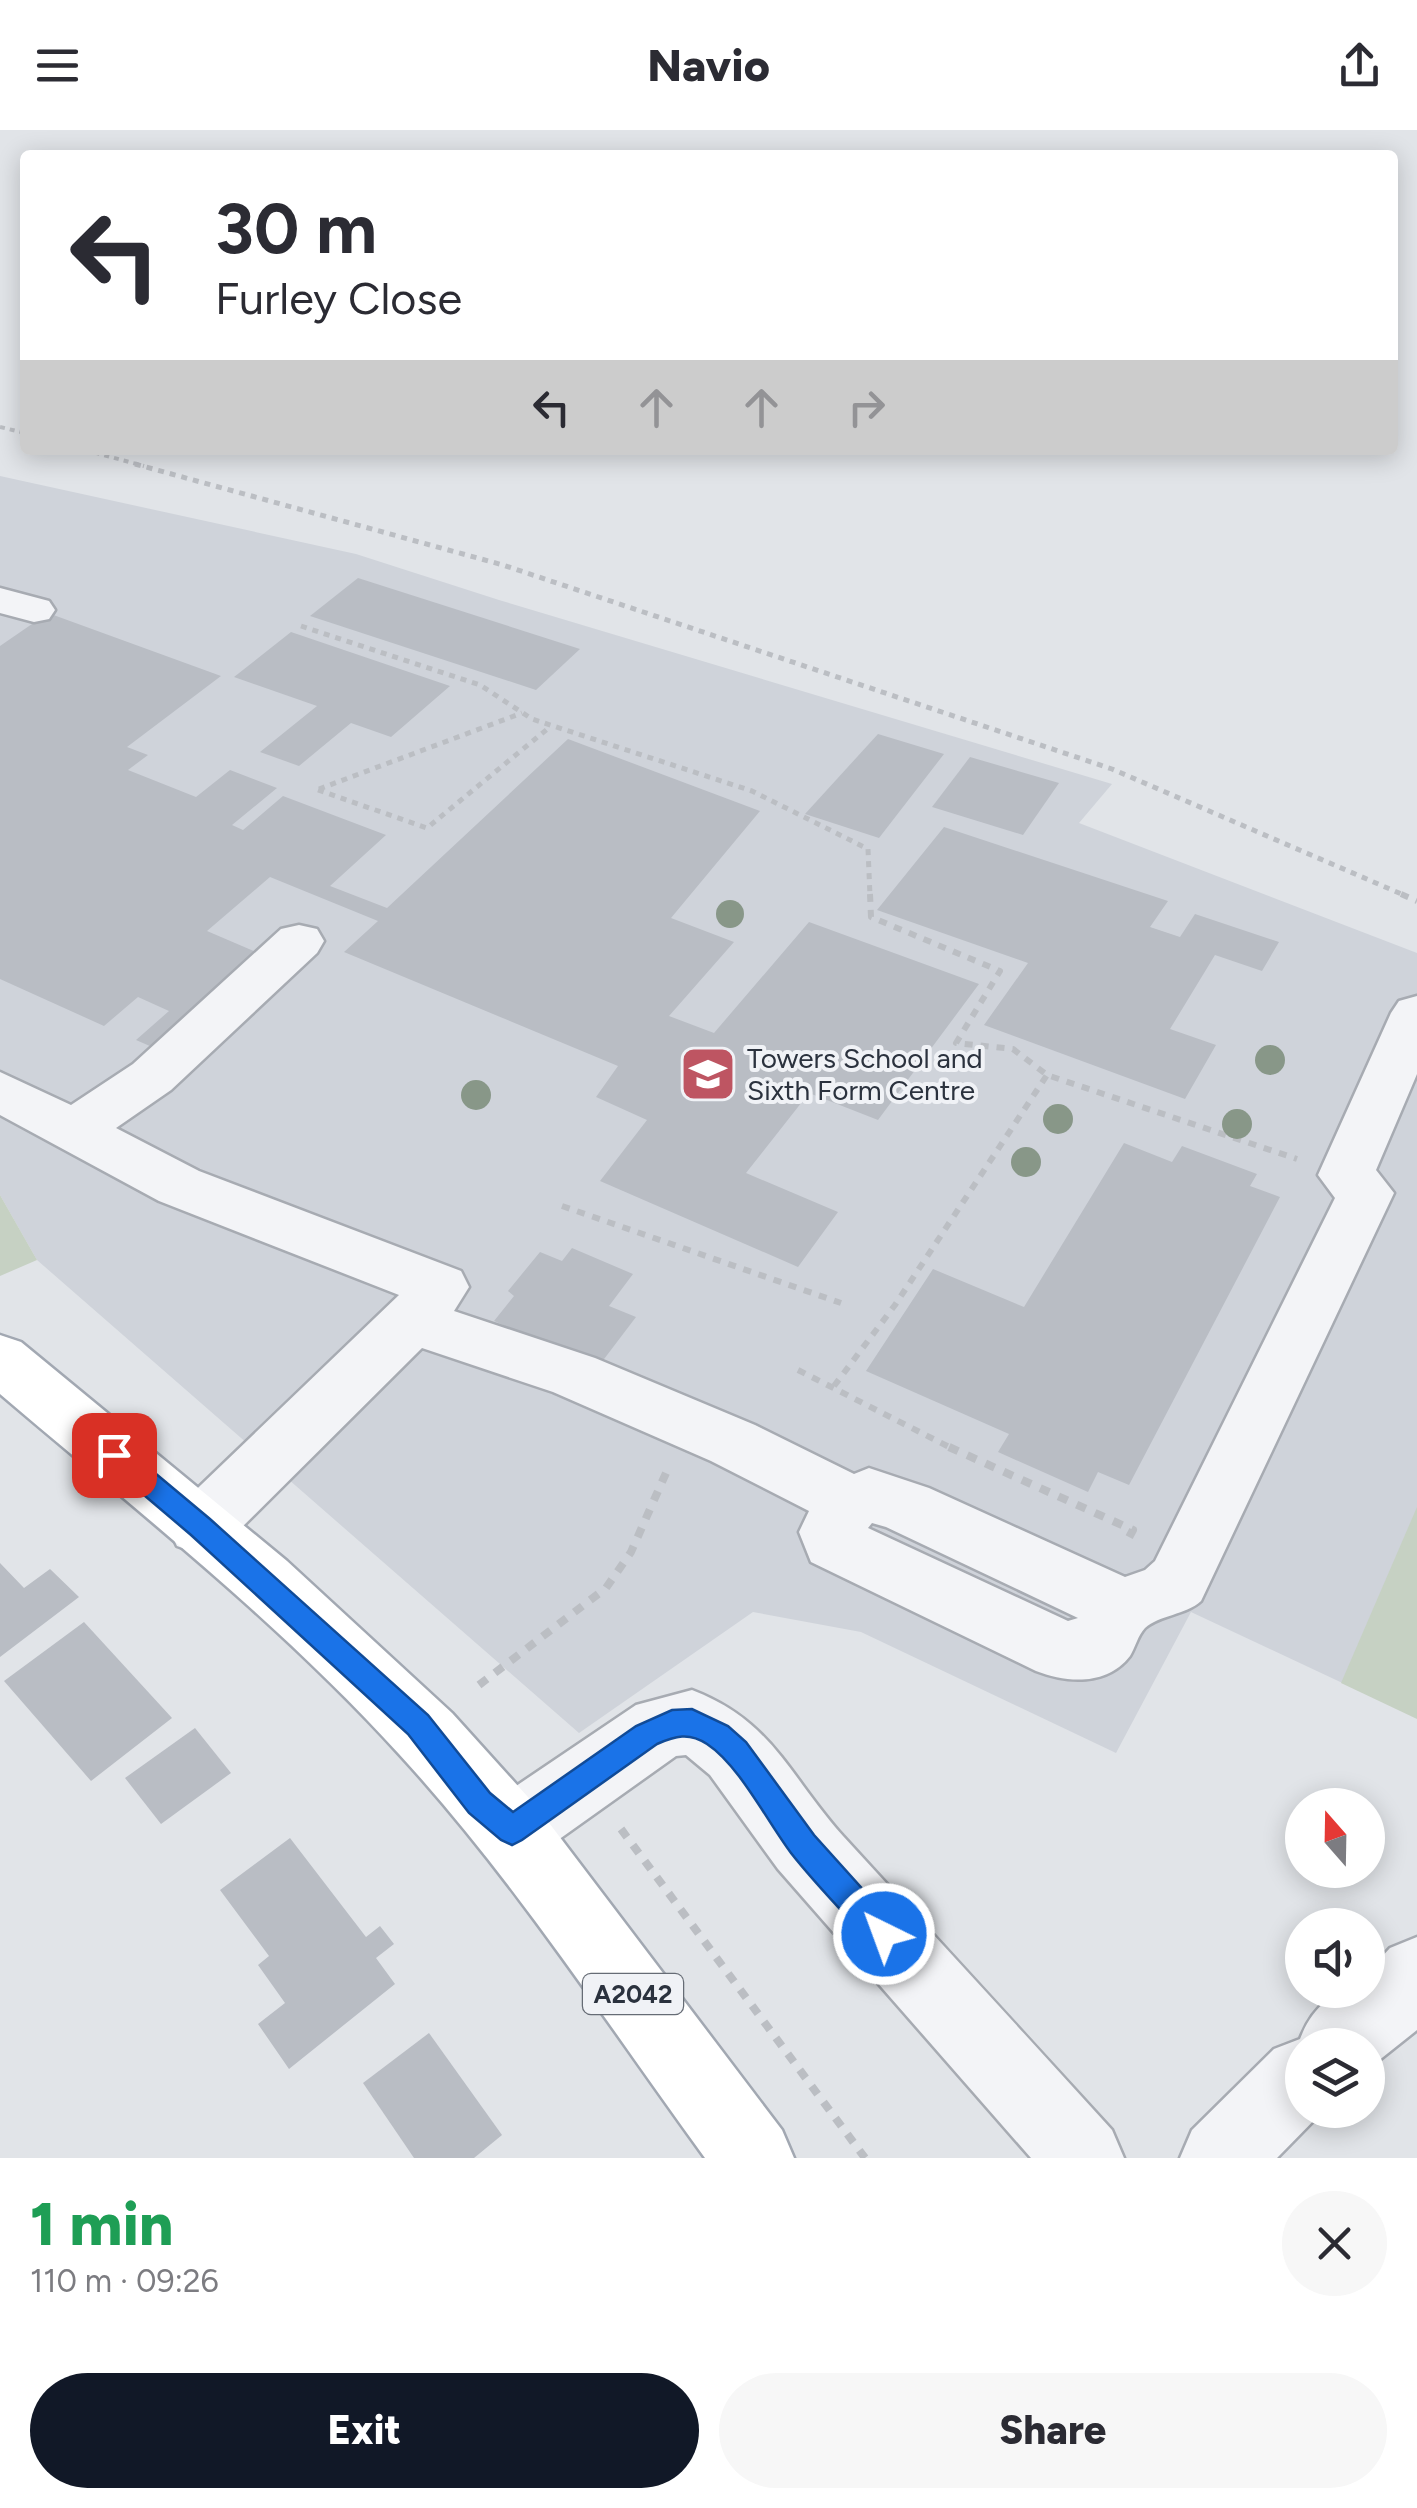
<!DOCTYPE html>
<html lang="en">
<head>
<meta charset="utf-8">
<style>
  body { margin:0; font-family:Figtree,sans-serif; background:#f7f7f7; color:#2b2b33; height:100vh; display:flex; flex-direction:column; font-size:38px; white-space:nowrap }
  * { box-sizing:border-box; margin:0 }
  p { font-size:32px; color:#7c7c81 }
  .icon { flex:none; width:55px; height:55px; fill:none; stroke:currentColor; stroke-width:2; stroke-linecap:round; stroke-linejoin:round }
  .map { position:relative; height:2028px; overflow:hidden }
  .sheet { display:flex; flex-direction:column; background:#fff; flex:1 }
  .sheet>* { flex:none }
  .guide { position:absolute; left:20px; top:20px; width:1378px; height:305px; border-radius:10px; box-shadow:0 5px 25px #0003; background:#fff; color:#2b2b33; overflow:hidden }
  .needle { width:65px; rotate:340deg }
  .tools { position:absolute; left:1285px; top:1658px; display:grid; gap:20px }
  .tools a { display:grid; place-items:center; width:100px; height:100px; border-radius:50%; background:#fff; box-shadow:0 5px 25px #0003; font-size:50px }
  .pin { position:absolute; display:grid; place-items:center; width:85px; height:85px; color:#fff; margin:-42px; border-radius:20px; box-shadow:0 5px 15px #0006 }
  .me { position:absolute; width:110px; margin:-55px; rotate:318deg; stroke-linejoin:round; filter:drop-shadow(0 0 8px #0008) }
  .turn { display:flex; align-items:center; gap:35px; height:210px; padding:0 30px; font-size:45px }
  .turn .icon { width:130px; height:130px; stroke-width:2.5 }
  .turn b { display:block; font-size:70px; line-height:85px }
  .lanes { display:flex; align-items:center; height:95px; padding:0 30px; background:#0003; justify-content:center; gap:50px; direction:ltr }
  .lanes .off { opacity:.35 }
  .round { display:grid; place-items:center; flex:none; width:105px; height:105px; border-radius:52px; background:#f7f7f7 }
  .head { display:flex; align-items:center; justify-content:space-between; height:170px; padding:0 30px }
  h1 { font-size:60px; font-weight:800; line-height:75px; color:#1e9e55 }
  .action { display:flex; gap:20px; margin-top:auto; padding:20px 30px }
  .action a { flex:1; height:115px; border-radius:60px; background:#111827; color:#fff; font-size:40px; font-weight:800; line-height:115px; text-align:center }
  .action a+a { background:#f7f7f7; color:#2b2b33 }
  header { display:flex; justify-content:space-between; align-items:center; height:130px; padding:0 30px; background:#fff; font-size:45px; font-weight:800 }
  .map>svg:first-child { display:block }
  .built { fill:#cfd3da }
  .green { fill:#c6d1c3 }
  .building { fill:#b9bdc4 }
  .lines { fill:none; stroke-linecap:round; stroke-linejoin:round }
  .minor-casing { stroke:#a7abb2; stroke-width:5 }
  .major-casing { stroke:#a2a8b2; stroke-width:5 }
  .path-far3 { stroke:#bbbec3; stroke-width:4; stroke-dasharray:5 5; stroke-linecap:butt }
  .path-far2 { stroke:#bbbec3; stroke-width:5; stroke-dasharray:6 6; stroke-linecap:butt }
  .path-far1 { stroke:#bbbec3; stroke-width:6; stroke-dasharray:8 8; stroke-linecap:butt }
  .path { stroke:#bbbec3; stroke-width:8; stroke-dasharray:10 10; stroke-linecap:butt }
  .minor { fill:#f3f4f7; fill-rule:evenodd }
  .major { fill:#fff; fill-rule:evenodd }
  .tree { fill:#889788 }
  .route { fill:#1a73e8; stroke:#114b97; stroke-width:2.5 }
  .labels { text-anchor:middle; stroke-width:8; stroke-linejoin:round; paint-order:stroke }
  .shield { fill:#f0f2f6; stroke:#666c75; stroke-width:2.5 }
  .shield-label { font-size:25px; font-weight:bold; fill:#2b323e }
  .poi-label { font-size:28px; fill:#2b323e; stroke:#f0f2f6; text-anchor:start }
</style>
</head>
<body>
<header><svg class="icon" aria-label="menu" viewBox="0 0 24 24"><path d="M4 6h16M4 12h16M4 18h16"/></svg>Navio<svg class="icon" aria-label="share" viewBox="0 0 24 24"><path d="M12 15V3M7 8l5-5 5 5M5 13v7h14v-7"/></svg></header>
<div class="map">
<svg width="1417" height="2028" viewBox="0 0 1417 2028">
  <rect width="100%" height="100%" fill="#e1e4e8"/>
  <!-- built -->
  <path class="built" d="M0,346L356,424L499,470L1112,654L1079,693L1417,823V1588L1191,1482L1116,1623L861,1502L753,1482L579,1603L37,1130L0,1065Z"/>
  <!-- green -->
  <g class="green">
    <path d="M0,1065L37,1130L0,1146Z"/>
    <path d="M1417,1377V1589L1341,1553Z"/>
  </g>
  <!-- building -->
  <g class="building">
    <path d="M358,448L580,519L536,560L310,486Z"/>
    <path d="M48,483L221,546L127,617L148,625L128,640L196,667L230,640L277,658L232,695L243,700L283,666L386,705L330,756L387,778L568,609L760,681L671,788L734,812L669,886L714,903L809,792L979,854L878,990L809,963L746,1043L838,1082L798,1137L600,1051L647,990L596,967L618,936L344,822L378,791L270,747L207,801L265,826L159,920L136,910L169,881L138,867L104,896L0,849V516Z"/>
    <path d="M291,502L450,556L391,607L351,593L299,636L260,622L317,576L234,547Z"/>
    <path d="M878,604L944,624L879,708L805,684Z"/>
    <path d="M970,627L1059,653L1023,705L932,677Z"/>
    <path d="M944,697L1168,771L1150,797L1180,807L1195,784L1279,812L1262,841L1215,825L1170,899L1216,915L1185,969L984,895L1028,833L877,780Z"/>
    <path d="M1124,1013L1172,1032L1182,1016L1257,1044L1250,1056L1280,1067L1129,1355L1098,1342L1088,1362L998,1322L1009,1304L866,1241L933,1139L1024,1177Z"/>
    <path d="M572,1118L633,1144L609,1176L636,1187L598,1237L494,1191L514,1166L508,1161L540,1122L562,1131Z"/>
    <path d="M0,1433L24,1458L50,1439L79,1467L0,1527Z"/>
    <path d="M84,1492L172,1588L91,1651L4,1551Z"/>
    <path d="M195,1598L231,1643L161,1694L125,1648Z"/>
    <path d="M290,1708L366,1807L380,1796L394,1814L376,1828L395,1854L289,1939L258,1894L285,1873L258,1835L269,1826L220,1760Z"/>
    <path d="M429,1903L502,2005L474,2028H414L363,1953Z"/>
  </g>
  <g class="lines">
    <!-- minor casing -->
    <g class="minor-casing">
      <g id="minor">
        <path d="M0,458L49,471L55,480L49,489L34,492L0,483Z"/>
        <path d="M299,795L317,799L324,811L317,823L171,960L116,998L199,1041L461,1141L469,1157L454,1181L595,1228L755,1295L854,1344L869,1338L929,1358L1125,1447L1145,1440L1155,1431L1335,1068L1318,1045L1391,883L1399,871L1417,866V944L1376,1040L1394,1063L1201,1471C1186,1485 1159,1485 1145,1498C1138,1505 1135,1518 1130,1526C1107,1556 1067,1553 1036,1541L811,1432L799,1402L809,1381L711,1331L553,1262L422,1218L223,1416L200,1424L177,1416L168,1397L177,1378L399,1165L159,1071L0,985V942L71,975L133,934L281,799ZM872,1393L886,1397L1078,1488L1068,1491L868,1398Z"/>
        <path d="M692,1560C773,1591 789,1646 843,1706C933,1804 1023,1902 1112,2000L1124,2028H1031L778,1739L710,1645L686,1625L676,1626L537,1725L511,1735L485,1725L475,1701L485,1677L636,1575Z"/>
        <path d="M1417,1807V1900L1368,1939V1915H1302V1980H1324L1277,2028H1180L1192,2000L1274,1919L1300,1909C1313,1876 1332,1860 1368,1860V1842L1390,1818Z"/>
      </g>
    </g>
    <!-- major casing -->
    <g class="major-casing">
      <path id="major" d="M0,1205L21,1212L287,1431L452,1583L537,1677L782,2000L794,2028H705C606,1892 513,1748 399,1624C279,1492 135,1379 0,1264Z"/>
    </g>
    <!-- path-far3 -->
    <g class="path-far3">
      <path d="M0,297L25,303"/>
      <path d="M85,320L144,336"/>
    </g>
    <!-- path-far2 -->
    <g class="path-far2">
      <path d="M135,334L503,435L1112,639L1406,766"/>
      <path d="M301,496L480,555L532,589L752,661L868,719L870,766"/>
      <path d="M319,659L522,583"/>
      <path d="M318,660L427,698L551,596"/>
    </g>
    <!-- path-far1 -->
    <g class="path-far1">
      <path d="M870,764L871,787L1000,841L956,913L1013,919L1047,945L1297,1029"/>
      <path d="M1401,764L1417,771"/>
      <path d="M562,1076L841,1173"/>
      <path d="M798,1240L953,1319"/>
      <path d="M834,1256L895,1175L1047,945"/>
    </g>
    <!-- path -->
    <g class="path">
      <path d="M949,1317L1133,1400L1125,1415"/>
      <path d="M479,1555L606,1458L631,1422L666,1343"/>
      <path d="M621,1699L865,2028"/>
    </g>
    <!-- minor -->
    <use href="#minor" class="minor"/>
    <!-- major -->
    <use href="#major" class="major"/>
  </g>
  <!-- trees -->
  <g class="tree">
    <circle cx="730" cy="784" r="14"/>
    <circle cx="1270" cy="930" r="15"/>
    <circle cx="476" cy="965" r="15"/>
    <circle cx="1058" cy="989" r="15"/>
    <circle cx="1237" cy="994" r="15"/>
    <circle cx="1026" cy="1032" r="15"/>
  </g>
  <!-- route -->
  <path class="route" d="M114,1314L124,1317L210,1389L428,1585L490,1663L513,1682L636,1596L672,1580L692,1579L728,1596L746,1612L814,1705L894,1794L899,1804L894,1815L884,1820L873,1815C846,1785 816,1755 791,1723C767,1691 739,1635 707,1614C689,1602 675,1606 657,1614L522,1710L512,1715L501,1710L469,1683L408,1604L191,1405L105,1332L102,1325L105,1317Z"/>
  <!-- icons -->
  <defs>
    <g id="school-square" transform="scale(2.875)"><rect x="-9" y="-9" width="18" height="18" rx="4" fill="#be5562" stroke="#f0f2f6"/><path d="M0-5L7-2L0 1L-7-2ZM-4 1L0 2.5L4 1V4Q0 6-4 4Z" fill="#fff"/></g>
  </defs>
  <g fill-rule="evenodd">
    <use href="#school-square" x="708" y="944"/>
  </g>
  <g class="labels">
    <!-- shield labels -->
    <rect class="shield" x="583" y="1844" width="100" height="40" rx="8"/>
    <g class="shield-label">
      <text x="633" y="1873">A2042</text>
    </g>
    <!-- poi labels -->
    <g class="poi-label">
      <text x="747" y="938">Towers School and<tspan x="747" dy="32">Sixth Form Centre</tspan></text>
    </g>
  </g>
</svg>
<div class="tools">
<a><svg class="needle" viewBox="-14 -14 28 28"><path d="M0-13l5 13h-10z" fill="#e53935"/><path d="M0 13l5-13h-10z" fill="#7c7c81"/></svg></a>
<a><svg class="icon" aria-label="sound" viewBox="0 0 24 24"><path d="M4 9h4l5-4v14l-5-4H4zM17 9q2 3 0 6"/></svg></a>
<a><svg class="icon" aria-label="layers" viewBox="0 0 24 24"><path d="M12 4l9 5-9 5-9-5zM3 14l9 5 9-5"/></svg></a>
</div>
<div class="pin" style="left:114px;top:1325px;background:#d93025"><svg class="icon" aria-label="arrive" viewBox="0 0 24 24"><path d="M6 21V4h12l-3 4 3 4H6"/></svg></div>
<svg class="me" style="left:884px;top:1804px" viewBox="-20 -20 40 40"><circle r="17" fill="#1a73e8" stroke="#fff" stroke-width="3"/><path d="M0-11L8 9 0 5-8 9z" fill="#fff"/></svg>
<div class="guide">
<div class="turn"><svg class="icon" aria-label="left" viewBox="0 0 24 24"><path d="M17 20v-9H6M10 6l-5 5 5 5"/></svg><div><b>30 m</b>Furley Close</div></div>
<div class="lanes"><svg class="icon" aria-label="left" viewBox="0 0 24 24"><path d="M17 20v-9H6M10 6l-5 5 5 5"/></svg><svg class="icon off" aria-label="ahead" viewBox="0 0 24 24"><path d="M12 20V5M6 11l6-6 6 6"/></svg><svg class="icon off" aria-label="ahead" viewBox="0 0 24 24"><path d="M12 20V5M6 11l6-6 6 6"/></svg><svg class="icon off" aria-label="right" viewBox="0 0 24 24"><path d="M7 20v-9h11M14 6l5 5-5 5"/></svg></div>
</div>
</div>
<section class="sheet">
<div class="head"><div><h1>1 min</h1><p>110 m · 09:26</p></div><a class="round"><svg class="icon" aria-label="close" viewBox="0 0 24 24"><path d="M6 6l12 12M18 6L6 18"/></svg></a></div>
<div class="action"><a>Exit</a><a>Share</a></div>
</section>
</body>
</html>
